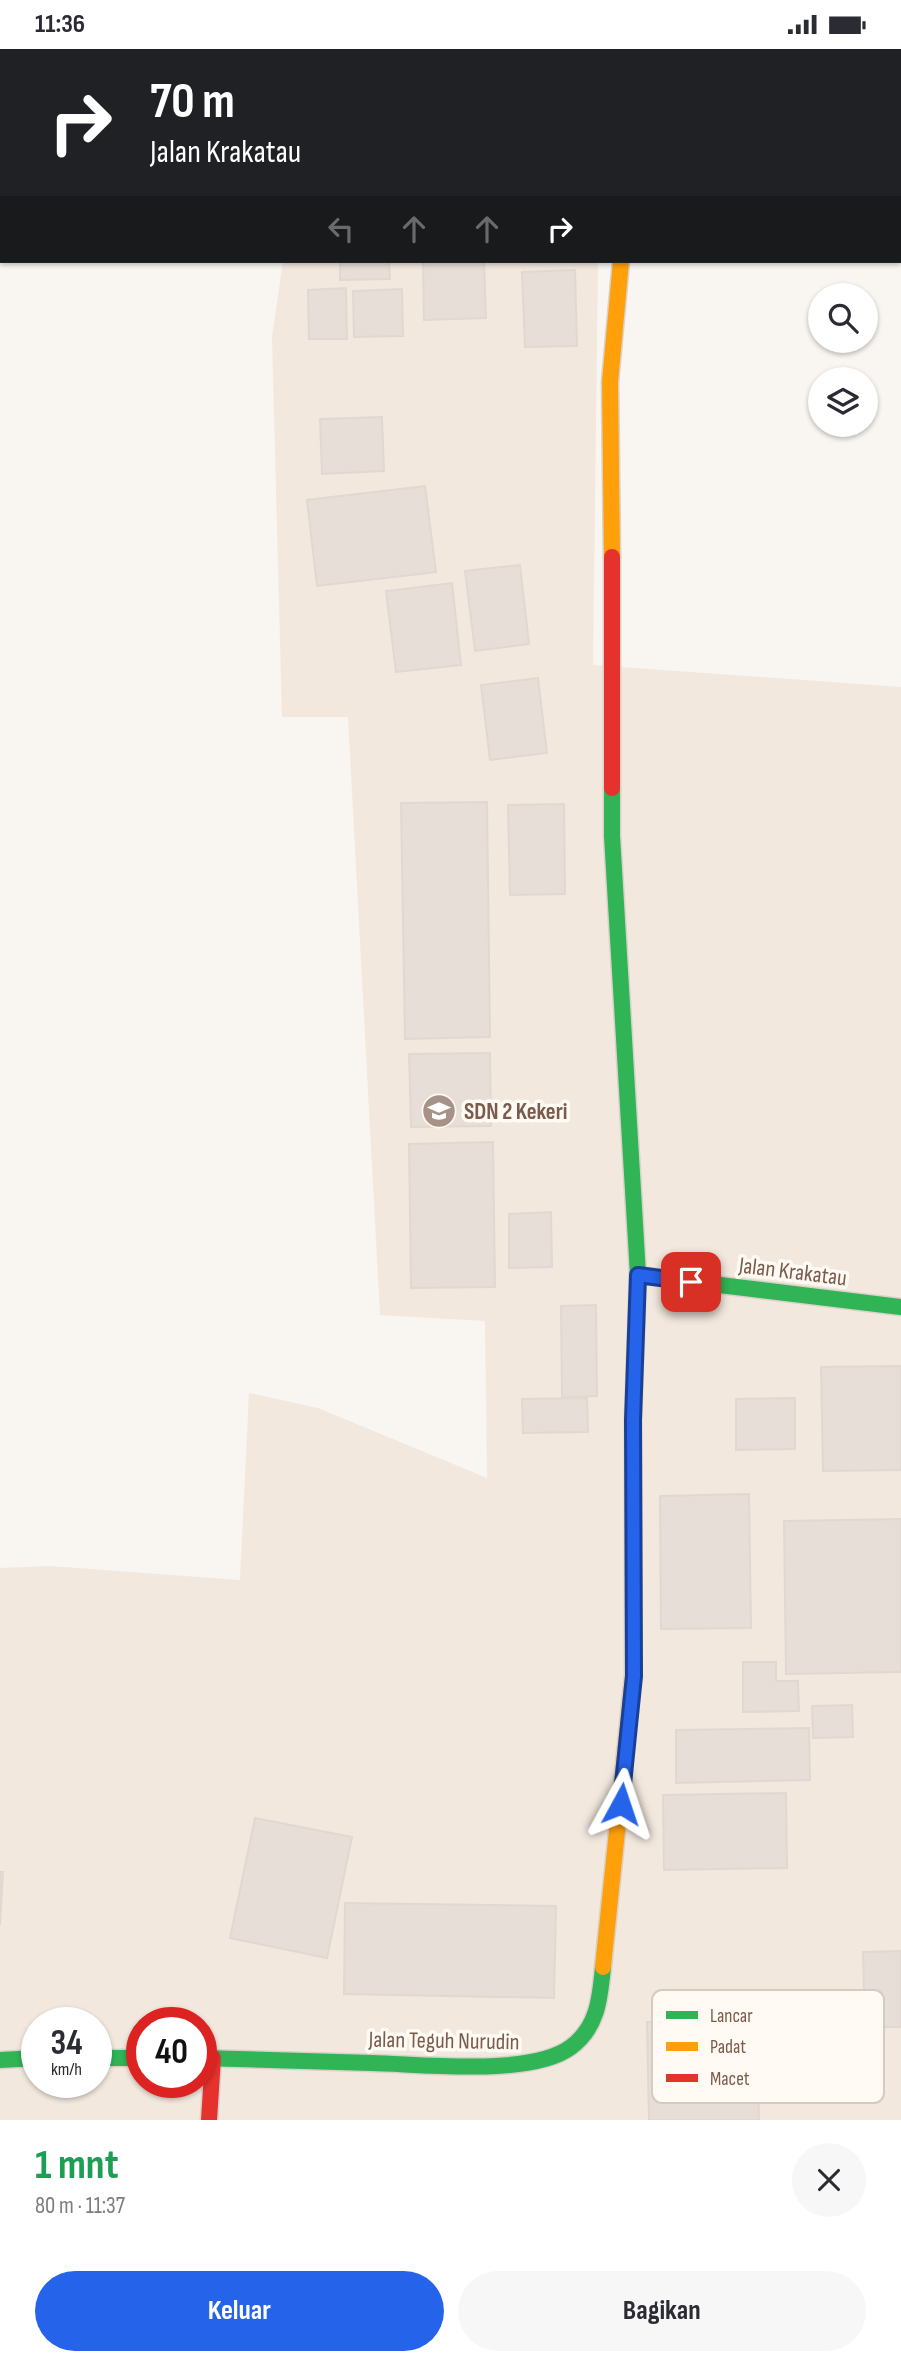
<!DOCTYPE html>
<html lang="id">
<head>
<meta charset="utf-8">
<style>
  body { margin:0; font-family:"Sofia Sans Condensed",sans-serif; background:#f7f7f7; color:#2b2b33; height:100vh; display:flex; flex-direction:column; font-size:26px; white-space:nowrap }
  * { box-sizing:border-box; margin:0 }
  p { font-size:23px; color:#7c7c81 }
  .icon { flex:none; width:38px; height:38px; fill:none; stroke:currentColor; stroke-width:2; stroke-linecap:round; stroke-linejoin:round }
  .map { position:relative; height:2071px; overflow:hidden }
  .details { display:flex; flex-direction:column; background:#fff; flex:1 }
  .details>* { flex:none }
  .banner { position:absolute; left:0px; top:0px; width:901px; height:214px; box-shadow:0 2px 5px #0004; background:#202124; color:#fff; overflow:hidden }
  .tools { position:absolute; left:808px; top:234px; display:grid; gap:14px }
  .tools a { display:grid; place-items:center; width:70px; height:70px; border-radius:50%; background:#fff; box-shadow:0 2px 5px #0004; font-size:35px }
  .speed { position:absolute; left:21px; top:1958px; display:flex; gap:14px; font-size:35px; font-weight:700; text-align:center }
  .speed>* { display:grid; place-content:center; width:91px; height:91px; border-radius:50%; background:#fff; box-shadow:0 2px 5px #0004; line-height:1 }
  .speed small { font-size:18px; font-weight:400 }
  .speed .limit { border:10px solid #d22; background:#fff; color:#111 }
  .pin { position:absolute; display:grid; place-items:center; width:60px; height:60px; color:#fff; margin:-30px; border-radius:14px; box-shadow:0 4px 10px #0006 }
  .me { position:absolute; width:77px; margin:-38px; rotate:5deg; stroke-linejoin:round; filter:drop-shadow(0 0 5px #0008) }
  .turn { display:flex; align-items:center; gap:24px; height:147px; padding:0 35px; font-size:32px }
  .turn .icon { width:91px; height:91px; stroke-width:2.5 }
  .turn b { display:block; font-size:49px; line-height:60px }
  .lanes { display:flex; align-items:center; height:66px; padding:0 35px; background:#0003; justify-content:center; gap:35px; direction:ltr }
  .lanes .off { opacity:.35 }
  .round { display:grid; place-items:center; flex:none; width:74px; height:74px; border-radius:37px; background:#f7f7f7 }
  .headline { display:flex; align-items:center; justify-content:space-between; height:119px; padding:0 35px }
  h1 { font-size:42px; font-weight:700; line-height:52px; color:#1e9e55 }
  .primary-button { display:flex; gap:14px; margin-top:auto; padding:14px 35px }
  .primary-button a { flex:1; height:80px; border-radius:42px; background:#2563eb; color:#fff; font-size:28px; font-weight:700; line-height:80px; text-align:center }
  .primary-button a+a { background:#f7f7f7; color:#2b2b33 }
  .status { display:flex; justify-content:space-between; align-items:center; height:49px; padding:0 35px; background:#fff; direction:ltr }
  .status svg { height:19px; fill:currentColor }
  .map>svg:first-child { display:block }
  .residential { fill:#f2e8de; fill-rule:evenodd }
  .building { fill:#e6ded7; stroke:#e2d8d2; stroke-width:2 }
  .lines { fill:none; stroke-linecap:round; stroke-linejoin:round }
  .fast-casing { stroke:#d9d2cb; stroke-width:19 }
  .slow-casing { stroke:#d9d2cb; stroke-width:19 }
  .jam-casing { stroke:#d9d2cb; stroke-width:19 }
  .fast { stroke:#30b455; stroke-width:16 }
  .slow { stroke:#ff9f0a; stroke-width:16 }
  .jam { stroke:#e5322d; stroke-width:16 }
  .route-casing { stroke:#184099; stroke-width:18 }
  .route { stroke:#2563eb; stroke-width:12 }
  .labels { text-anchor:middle; stroke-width:7; stroke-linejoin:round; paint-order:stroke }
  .poi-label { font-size:23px; font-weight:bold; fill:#7a5c4d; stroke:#fffaf3; text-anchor:start }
  .street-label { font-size:23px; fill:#7a5c4d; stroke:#fffaf3 }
  .key { fill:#fffaf3; stroke:#d7cbc1; stroke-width:2 }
  .key-label { font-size:19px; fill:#7a5c4d }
</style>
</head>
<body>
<div class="status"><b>11:36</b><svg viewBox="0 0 49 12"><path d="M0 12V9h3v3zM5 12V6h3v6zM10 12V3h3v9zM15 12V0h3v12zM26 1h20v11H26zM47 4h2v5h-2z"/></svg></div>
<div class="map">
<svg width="901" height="2071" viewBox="0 0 901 2071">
  <rect width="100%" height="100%" fill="#f9f5f0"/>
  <!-- residential -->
  <g class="residential">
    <rect x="312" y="0" width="289" height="2"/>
    <path d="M283,212H598L593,616L901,638V2071H0V1519L49,1517L240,1531L249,1344L318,1359L487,1429L485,1272L380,1266L348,668H282L272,288ZM37,1974H96V2034H37ZM142,1974H201V2034H142Z"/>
  </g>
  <!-- building -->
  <g class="building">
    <rect x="456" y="0" width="109" height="2"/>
    <path d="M340,212H389L390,230L340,231Z"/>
    <path d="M423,212H484L486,269L424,271Z"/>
    <path d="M575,221L577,297L525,298L522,223Z"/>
    <path d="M346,239L347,290H309L308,241Z"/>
    <path d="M402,240L403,287L354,288L353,242Z"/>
    <path d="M382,368L384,422L322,425L320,370Z"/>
    <path d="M425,437L436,523L317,537L307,451Z"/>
    <path d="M520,516L529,595L475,602L465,522Z"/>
    <path d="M452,534L461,616L396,623L386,542Z"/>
    <path d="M538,629L547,704L490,711L481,636Z"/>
    <path d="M487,753L490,988L405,990L401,754Z"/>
    <path d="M564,755L565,845L510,846L508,756Z"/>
    <path d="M490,1004L491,1077L411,1078L409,1005Z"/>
    <path d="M493,1093L495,1238L411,1239L409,1095Z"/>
    <path d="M551,1163L552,1218L509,1219V1165Z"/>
    <path d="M596,1256L597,1347L562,1348L561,1257Z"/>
    <path d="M901,1317V1421L823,1422L821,1318Z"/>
    <path d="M587,1349L588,1383L523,1384L522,1350Z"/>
    <path d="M795,1349V1400L736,1401V1350Z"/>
    <path d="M749,1445L751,1579L661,1580L660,1447Z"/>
    <path d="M901,1470V1623L786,1625L784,1472Z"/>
    <path d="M743,1613H776V1632H798L799,1662L743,1663Z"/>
    <path d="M852,1656L853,1688L813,1689L812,1657Z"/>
    <path d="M809,1679L810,1731L676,1734V1681Z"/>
    <path d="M786,1744L787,1819L664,1821L663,1746Z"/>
    <path d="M255,1769L352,1788L327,1909L230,1889Z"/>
    <path d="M0,1823H3L0,1876Z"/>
    <path d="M345,1854L556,1857L554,1949L344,1945Z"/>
    <path d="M901,1902V1978H865L863,1903Z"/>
    <path d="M757,1971L759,2071H649L647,1973Z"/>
  </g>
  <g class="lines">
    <!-- fast casing -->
    <g class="fast-casing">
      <g id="fast">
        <path d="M612,739V787L638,1226L635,1309"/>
        <path d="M638,1226L901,1258"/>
        <path d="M96,2009H142"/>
        <path d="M201,2009C258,2011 315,2012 372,2014C422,2015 531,2028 571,1998C598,1978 600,1949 603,1918"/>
        <path d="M0,2011L37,2009"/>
      </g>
    </g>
    <!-- slow casing -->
    <g class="slow-casing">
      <g id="slow">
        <path d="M631,0V2"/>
        <path d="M612,508L610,333L621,212"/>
        <path d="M603,1918L633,1627V1371L635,1309"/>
      </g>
    </g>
    <!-- jam casing -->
    <g class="jam-casing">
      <g id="jam">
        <path d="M612,508V739"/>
        <path d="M209,2071L213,2009"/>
      </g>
    </g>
    <!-- fast -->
    <use href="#fast" class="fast"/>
    <!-- slow -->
    <use href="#slow" class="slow"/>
    <!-- jam -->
    <use href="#jam" class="jam"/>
  </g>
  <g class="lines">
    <!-- route casing -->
    <g class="route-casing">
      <path id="route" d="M621,1755L634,1627L633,1371L638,1226L691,1233"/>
    </g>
    <!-- route -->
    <use href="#route" class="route"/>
  </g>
  <!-- icons -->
  <defs>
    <g id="school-disc" transform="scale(1.75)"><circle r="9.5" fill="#a69286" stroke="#fffaf3"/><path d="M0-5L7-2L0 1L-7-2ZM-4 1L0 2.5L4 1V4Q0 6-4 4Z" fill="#fff"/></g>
  </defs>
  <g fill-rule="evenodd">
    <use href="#school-disc" x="439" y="1062"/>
  </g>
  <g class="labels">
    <!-- poi labels -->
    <g class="poi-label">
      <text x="464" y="1070">SDN 2 Kekeri</text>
    </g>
    <!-- street labels -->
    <g class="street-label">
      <text transform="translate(793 1222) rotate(7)" y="8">Jalan Krakatau</text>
      <text transform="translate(444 1991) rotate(1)" y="8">Jalan Teguh Nurudin</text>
    </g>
  </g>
  <!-- legend -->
  <rect x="652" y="1941" width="232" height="113" rx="10" class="key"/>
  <rect x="666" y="1962" width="32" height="8" fill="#30b455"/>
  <rect x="666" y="1993" width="32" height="9" fill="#ff9f0a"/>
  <rect x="666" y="2025" width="32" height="8" fill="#e5322d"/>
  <g class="key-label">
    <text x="710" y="1973">Lancar</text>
    <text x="710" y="2004">Padat</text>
    <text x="710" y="2036">Macet</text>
  </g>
</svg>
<div class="tools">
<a><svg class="icon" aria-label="search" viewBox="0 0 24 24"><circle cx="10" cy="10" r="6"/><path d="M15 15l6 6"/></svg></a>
<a><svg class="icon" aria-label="layers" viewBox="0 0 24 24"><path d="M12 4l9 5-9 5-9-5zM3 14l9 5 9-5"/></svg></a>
</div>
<div class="speed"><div>34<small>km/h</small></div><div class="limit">40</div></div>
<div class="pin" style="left:691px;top:1233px;background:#d93025"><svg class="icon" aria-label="arrive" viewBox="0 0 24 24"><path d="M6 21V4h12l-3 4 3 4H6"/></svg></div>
<svg class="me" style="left:621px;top:1755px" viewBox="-20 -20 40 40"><path d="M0-17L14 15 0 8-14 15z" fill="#2563eb" stroke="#fff" stroke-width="4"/></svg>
<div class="banner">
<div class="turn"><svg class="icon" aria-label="right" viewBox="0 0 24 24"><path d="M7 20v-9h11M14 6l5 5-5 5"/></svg><div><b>70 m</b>Jalan Krakatau</div></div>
<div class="lanes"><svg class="icon off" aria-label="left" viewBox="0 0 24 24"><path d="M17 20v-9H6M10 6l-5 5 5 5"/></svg><svg class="icon off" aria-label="ahead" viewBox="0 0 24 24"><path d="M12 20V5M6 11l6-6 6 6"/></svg><svg class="icon off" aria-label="ahead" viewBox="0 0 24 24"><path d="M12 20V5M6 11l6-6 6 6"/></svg><svg class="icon" aria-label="right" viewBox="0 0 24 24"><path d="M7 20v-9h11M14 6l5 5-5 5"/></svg></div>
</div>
</div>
<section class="details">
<div class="headline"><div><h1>1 mnt</h1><p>80 m · 11:37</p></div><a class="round"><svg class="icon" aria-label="close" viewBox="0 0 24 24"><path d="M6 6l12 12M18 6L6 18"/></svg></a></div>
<div class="primary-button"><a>Keluar</a><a>Bagikan</a></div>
</section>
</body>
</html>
